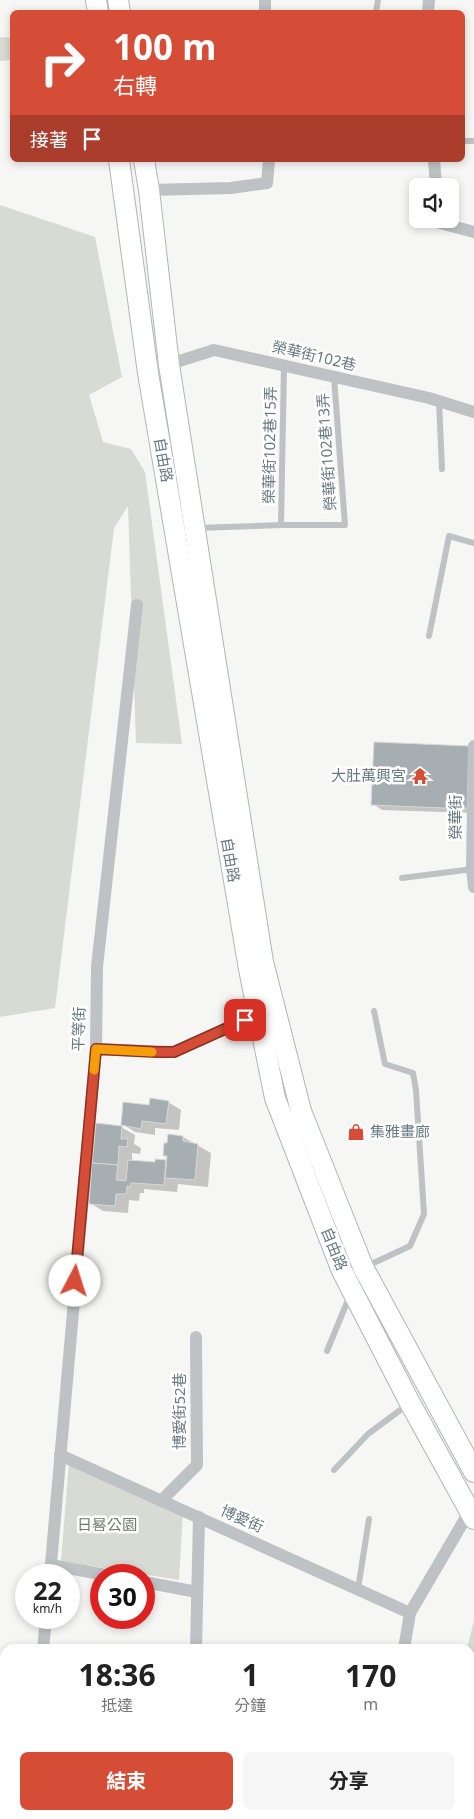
<!DOCTYPE html>
<html lang="zh-TW">
<head>
<meta charset="utf-8">
<style>
  body { margin:0; font-family:"Noto Sans","Noto Sans TC",sans-serif; background:#f6f6f6; color:#222; height:100vh; display:flex; flex-direction:column; font-size:19px; white-space:nowrap }
  * { box-sizing:border-box; margin:0 }
  p { font-size:16px; color:#767676 }
  .icon { flex:none; width:28px; height:28px; fill:none; stroke:currentColor; stroke-width:2; stroke-linecap:round; stroke-linejoin:round }
  .map { position:relative; flex:1; overflow:hidden }
  .drawer { position:absolute; left:0px; top:1644px; width:475px; height:176px; display:flex; flex-direction:column; background:#fff; border-radius:15px 15px 0 0; box-shadow:0 2px 8px #0003 }
  .drawer>* { flex:none }
  .top-card { position:absolute; left:10px; top:10px; width:455px; height:152px; border-radius:8px; box-shadow:0 2px 8px #0003; background:#d54d36; color:#fff; overflow:hidden }
  .tools { position:absolute; left:409px; top:178px; display:grid; gap:10px }
  .tools a { display:grid; place-items:center; width:50px; height:50px; border-radius:8px; background:#fff; box-shadow:0 2px 8px #0003; font-size:25px }
  .speed { position:absolute; left:15px; top:1564px; display:flex; gap:10px; font-size:25px; font-weight:700; text-align:center }
  .speed>* { display:grid; place-content:center; width:65px; height:65px; border-radius:50%; background:#fff; box-shadow:0 2px 8px #0003; line-height:1 }
  .speed small { font-size:12px; font-weight:400 }
  .speed .limit { border:8px solid #d22; background:#fff; color:#111 }
  .pin { position:absolute; display:grid; place-items:center; width:42px; height:42px; color:#fff; margin:-21px; border-radius:10px; box-shadow:0 2px 8px #0006 }
  .me { position:absolute; width:55px; margin:-28px; rotate:5deg; stroke-linejoin:round; filter:drop-shadow(0 0 4px #0008) }
  .turn { display:flex; align-items:center; gap:18px; height:105px; padding:0 20px; font-size:22px }
  .turn .icon { width:65px; height:65px; stroke-width:2.5 }
  .turn b { display:block; font-size:35px; line-height:42px }
  .then { display:flex; align-items:center; height:48px; padding:0 20px; background:#0003; gap:10px; font-size:19px }
  .eta { display:flex; justify-content:space-evenly; align-items:center; height:85px; text-align:center }
  .eta b { font-size:30px; font-weight:700; line-height:35px }
  .cta { display:flex; gap:10px; margin-top:auto; padding:10px 20px }
  .cta a { flex:1; height:58px; border-radius:8px; background:#d54d36; color:#fff; font-size:20px; font-weight:700; line-height:58px; text-align:center }
  .cta a+a { background:#f6f6f6; color:#222 }
  .map>svg:first-child { display:block }
  .built { fill:#e4e6e4 }
  .green { fill:#d7dbd3 }
  .shadow { fill:#0003 }
  .building { fill:#a6aeb2; stroke:#d8d8d6 }
  .lines { fill:none; stroke-linecap:round; stroke-linejoin:round }
  .primary-casing { stroke:#afb5b8; stroke-width:22 }
  .service { stroke:#bec2c5; stroke-width:6 }
  .minor { stroke:#bec2c5; stroke-width:12 }
  .primary { stroke:#fff; stroke-width:20 }
  .route-casing { stroke:#8a3223; stroke-width:12 }
  .route { stroke:#d54d36; stroke-width:9 }
  .slow { stroke:#f59e0b; stroke-width:9 }
  .labels { text-anchor:middle; stroke-width:5; stroke-linejoin:round; paint-order:stroke }
  .street-label { font-size:15px; fill:#687982; stroke:#fff }
  .poi-label { font-size:15px; fill:#687982; stroke:#fff; text-anchor:end }
  .park-label { font-size:15px; fill:#6c7a66; stroke:#fff }
</style>
</head>
<body>
<div class="map">
<svg width="474" height="1819" viewBox="0 0 474 1819">
  <rect width="100%" height="100%" fill="#f6f6f4"/>
  <!-- built -->
  <path class="built" d="M63,1815H369L368,1819H63Z"/>
  <!-- green -->
  <g class="green">
    <path d="M0,37L12,38V60L0,61Z"/>
    <path d="M0,205L95,237L122,377L89,395L103,442L131,449L145,472L182,744L136,743L128,506L114,528L55,1008L0,1017Z"/>
    <path d="M69,1461L183,1511L179,1580L61,1561Z"/>
    <path d="M474,1620V1819H464L453,1815H470V1649H467Z"/>
  </g>
  <!-- shadow -->
  <g class="shadow">
    <path d="M375,744L474,813L382,810L373,804Z"/>
    <path d="M168,1102L181,1110L179,1130L155,1128V1135L135,1132L122,1124L150,1106Z"/>
    <path d="M121,1127L135,1135L134,1144L141,1148L140,1154L132,1153V1161L156,1163L157,1160L168,1161V1157L164,1155L169,1144V1136L183,1137L211,1153L208,1187L178,1184L177,1192L144,1189V1193H140L139,1201L129,1200L128,1213L103,1211L90,1203Z"/>
  </g>
  <!-- building -->
  <g class="building">
    <path d="M374,742L469,746L467,809L371,805Z"/>
    <path d="M150,1098L169,1101L166,1124L142,1121L141,1129L121,1125L123,1102L149,1105Z"/>
    <path d="M96,1123L122,1126L121,1139H128L127,1147L119,1146L118,1165L92,1163Z"/>
    <path d="M168,1134L183,1136V1141L198,1144L195,1180L165,1178L167,1156H163L164,1143H167Z"/>
    <path d="M155,1159L166,1160L164,1185L131,1183V1187L127,1186L126,1194H116L115,1206L89,1204L92,1163L118,1165L116,1180L126,1181L128,1160L155,1162Z"/>
  </g>
  <g class="lines">
    <!-- primary casing -->
    <g class="primary-casing">
      <g id="primary">
        <path d="M96,0L98,12"/>
        <path d="M118,0L120,12"/>
        <path d="M119,160L148,373L249,969L275,1098L342,1271L410,1403L474,1519"/>
        <path d="M144,160L149,190L169,365L263,962L301,1111L363,1267L474,1472"/>
      </g>
    </g>
    <!-- service -->
    <g class="service">
      <path d="M376,12L378,0"/>
      <path d="M462,141H474"/>
      <path d="M439,401L442,469"/>
      <path d="M281,525L284,366"/>
      <path d="M197,528L281,525H345L334,377"/>
      <path d="M429,636L449,536L474,543"/>
      <path d="M402,878L473,869"/>
      <path d="M365,1267L410,1246L424,1214L416,1090L413,1073L385,1064L374,1011"/>
      <path d="M327,1351L350,1295"/>
      <path d="M334,1470L368,1434L407,1405"/>
      <path d="M358,1589L369,1519"/>
      <path d="M419,1815L422,1819"/>
    </g>
    <!-- minor -->
    <g class="minor">
      <path d="M265,0V12"/>
      <path d="M428,12L429,0"/>
      <path d="M434,160L436,186"/>
      <path d="M149,190L231,188L267,183L269,160"/>
      <path d="M439,219L440,223L474,232"/>
      <path d="M148,371L214,350L429,398L474,412"/>
      <path d="M474,746L472,869L474,887"/>
      <path d="M96,1049L174,1052L257,1014"/>
      <path d="M60,1455L410,1613"/>
      <path d="M161,1501L197,1465L196,1337"/>
      <path d="M51,1565L106,1575"/>
      <path d="M50,1575L96,1049L97,967L137,605"/>
      <path d="M144,1582L197,1592"/>
      <path d="M43,1649L46,1618"/>
      <path d="M196,1649L199,1517"/>
      <path d="M404,1649L410,1613L472,1507"/>
      <path d="M46,1819V1815"/>
      <path d="M378,1819L379,1815"/>
    </g>
    <!-- primary -->
    <use href="#primary" class="primary"/>
  </g>
  <g class="lines">
    <!-- route casing -->
    <g class="route-casing">
      <path id="route" d="M75,1281L96,1049L157,1052H174L245,1020"/>
    </g>
    <!-- route -->
    <use href="#route" class="route"/>
    <!-- slow -->
    <path class="slow" d="M94,1070L96,1049L152,1052"/>
  </g>
  <!-- icons -->
  <defs>
    <g id="temple-bare" transform="scale(1.35)"><path d="M0-6L5-2H3V0L6.5 2.5H4V6H1.5V3h-3V6H-4V2.5H-6.5L-3 0V-2H-5Z" fill="#d54d36" stroke="#fff" stroke-width="2.5" paint-order="stroke"/></g>
    <g id="shop-bare" transform="scale(1.35)"><path d="M-5-2.5h2.3a2.7 3.5 0 0 1 5.4 0H5L5.5 6h-11ZM-1.5-2.5h3a1.5 2.3 0 0 0-3 0Z" fill="#d54d36" stroke="#fff" stroke-width="2.5" paint-order="stroke"/></g>
  </defs>
  <g fill-rule="evenodd">
    <use href="#temple-bare" x="420" y="776"/>
    <use href="#shop-bare" x="356" y="1132"/>
  </g>
  <g class="labels">
    <!-- street labels -->
    <g class="street-label">
      <text transform="translate(314 356) rotate(13)" y="5">榮華街102巷</text>
      <text transform="translate(270 445) rotate(-89)" y="5">榮華街102巷15弄</text>
      <text transform="translate(327 452) rotate(-94)" y="5">榮華街102巷13弄</text>
      <text transform="translate(163 460) rotate(80)" y="5">自由路</text>
      <text transform="translate(456 817) rotate(-90)" y="5">榮華街</text>
      <text transform="translate(230 860) rotate(80)" y="5">自由路</text>
      <text transform="translate(79 1029) rotate(-88)" y="5">平等街</text>
      <text transform="translate(334 1249) rotate(68)" y="5">自由路</text>
      <text transform="translate(180 1411) rotate(-90)" y="5">博愛街52巷</text>
      <text transform="translate(242 1519) rotate(24)" y="5">博愛街</text>
    </g>
    <!-- poi labels -->
    <g class="poi-label">
      <text x="406" y="781">大肚萬興宮</text>
      <text x="370" y="1137" text-anchor="start">集雅畫廊</text>
    </g>
    <!-- park labels -->
    <g class="park-label">
      <text x="107" y="1530">日晷公園</text>
    </g>
  </g>
</svg>
<div class="tools">
<a><svg class="icon" aria-label="sound" viewBox="0 0 24 24"><path d="M4 9h4l5-4v14l-5-4H4zM17 9q2 3 0 6"/></svg></a>
</div>
<div class="speed"><div>22<small>km/h</small></div><div class="limit">30</div></div>
<div class="pin" style="left:245px;top:1020px;background:#d93025"><svg class="icon" aria-label="arrive" viewBox="0 0 24 24"><path d="M6 21V4h12l-3 4 3 4H6"/></svg></div>
<svg class="me" style="left:75px;top:1281px" viewBox="-20 -20 40 40"><circle r="19" fill="#fff"/><path d="M0-13L10 11 0 6-10 11z" fill="#d54d36"/></svg>
<div class="top-card">
<div class="turn"><svg class="icon" aria-label="right" viewBox="0 0 24 24"><path d="M7 20v-9h11M14 6l5 5-5 5"/></svg><div><b>100 m</b>右轉</div></div>
<div class="then">接著<svg class="icon" aria-label="arrive" viewBox="0 0 24 24"><path d="M6 21V4h12l-3 4 3 4H6"/></svg></div>
</div>
<section class="drawer">
<div class="eta">
<div><b>18:36</b><p>抵達</p></div>
<div><b>1</b><p>分鐘</p></div>
<div><b>170</b><p>m</p></div>
</div>
<div class="cta"><a>結束</a><a>分享</a></div>
</section>
</div>
</body>
</html>
